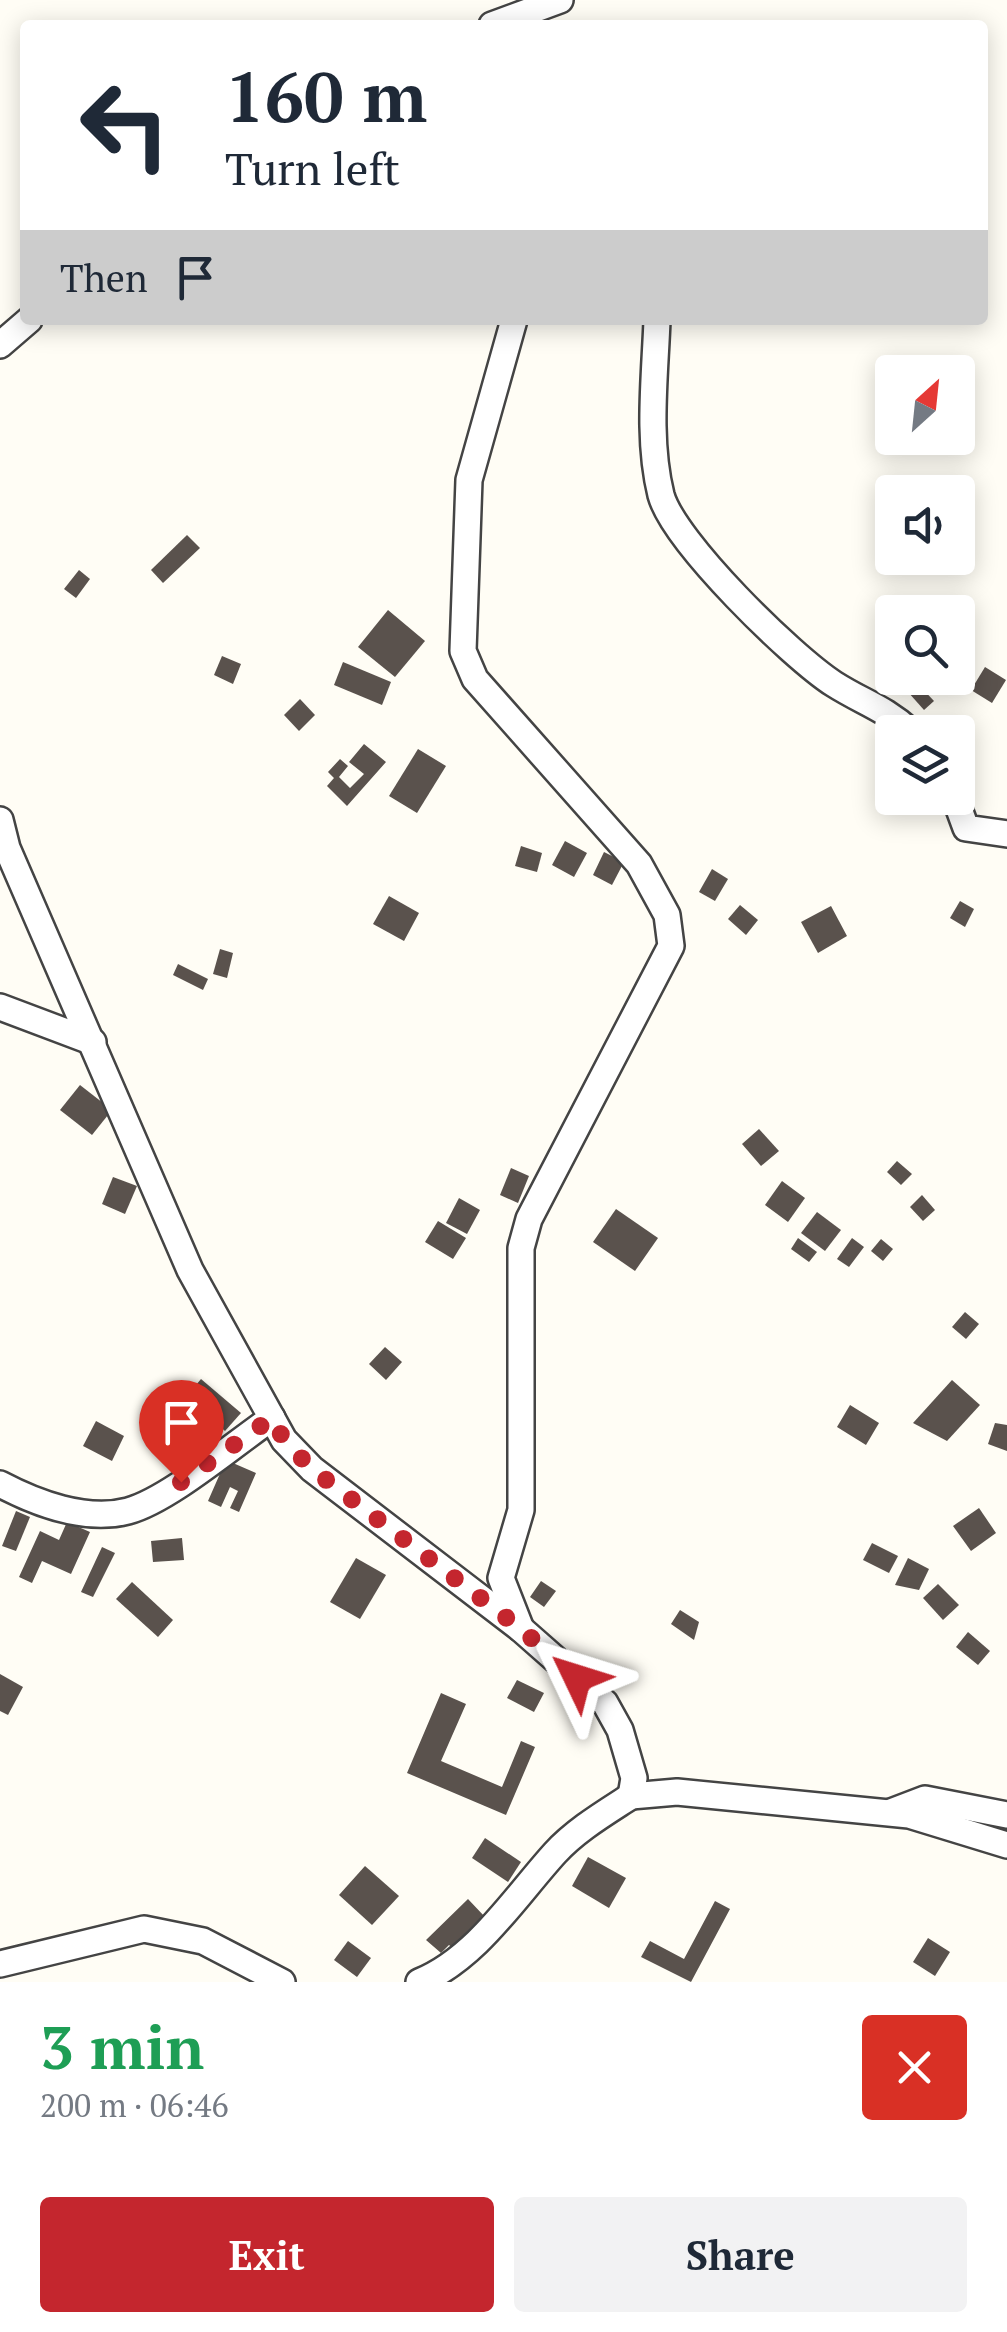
<!DOCTYPE html>
<html lang="en">
<head>
<meta charset="utf-8">
<style>
  body { margin:0; font-family:"PT Serif",serif; background:#f2f2f3; color:#1f2937; height:100vh; display:flex; flex-direction:column; font-size:38px; white-space:nowrap }
  * { box-sizing:border-box; margin:0 }
  p { font-size:32px; color:#747a83 }
  .icon { flex:none; width:55px; height:55px; fill:none; stroke:currentColor; stroke-width:2; stroke-linecap:round; stroke-linejoin:round }
  .map { position:relative; height:1982px; overflow:hidden }
  .panel { display:flex; flex-direction:column; background:#fff; flex:1 }
  .panel>* { flex:none }
  .top-card { position:absolute; left:20px; top:20px; width:968px; height:305px; border-radius:10px; box-shadow:0 5px 25px #0003; background:#fff; color:#1f2937; overflow:hidden }
  .needle { width:65px; rotate:27deg }
  .fabs { position:absolute; left:875px; top:355px; display:grid; gap:20px }
  .fabs a { display:grid; place-items:center; width:100px; height:100px; border-radius:10px; background:#fff; box-shadow:0 5px 25px #0003; font-size:50px }
  .pin { position:absolute; display:grid; place-items:center; width:85px; height:85px; color:#fff; margin:-102px -42px; border-radius:50% 50% 50% 0; rotate:-45deg; box-shadow:0 0 10px #0007 }
  .pin .icon { rotate:45deg }
  .me { position:absolute; width:110px; margin:-55px; rotate:311deg; stroke-linejoin:round; filter:drop-shadow(0 0 8px #0008) }
  .turn { display:flex; align-items:center; gap:35px; height:210px; padding:0 40px; font-size:45px }
  .turn .icon { width:130px; height:130px; stroke-width:2.5 }
  .turn b { display:block; font-size:70px; line-height:85px }
  .then { display:flex; align-items:center; height:95px; padding:0 40px; background:#0003; gap:20px; font-size:38px }
  .round { display:grid; place-items:center; flex:none; width:105px; height:105px; border-radius:10px; background:#f2f2f3 }
  .summary { display:flex; align-items:center; justify-content:space-between; height:170px; padding:0 40px }
  h1 { font-size:60px; font-weight:700; line-height:75px; color:#1e9e55 }
  .cta { display:flex; gap:20px; margin-top:auto; padding:20px 40px }
  .cta a { flex:1; height:115px; border-radius:10px; background:#c4262e; color:#fff; font-size:40px; font-weight:700; line-height:115px; text-align:center }
  .cta a+a { background:#f2f2f3; color:#1f2937 }
  .map>svg:first-child { display:block }
  .building { fill:#5a524d }
  .lines { fill:none; stroke-linecap:round; stroke-linejoin:round }
  .minor-casing { stroke:#444; stroke-width:30 }
  .minor { stroke:#fff; stroke-width:25 }
  .route { stroke:#c4262e; stroke-width:18; stroke-dasharray:0 32.4 }
</style>
</head>
<body>
<div class="map">
<svg width="1007" height="1982" viewBox="0 0 1007 1982">
  <rect width="100%" height="100%" fill="#fffdf5"/>
  <!-- building -->
  <g class="building">
    <path d="M187,535L200,548L163,583L151,570Z"/>
    <path d="M79,570L90,579L76,598L64,589Z"/>
    <path d="M388,610L425,641L395,677L358,647Z"/>
    <path d="M222,656L241,664L233,684L214,675Z"/>
    <path d="M343,662L391,682L382,705L334,685Z"/>
    <path d="M985,667L1006,680L992,703L971,690Z"/>
    <path d="M918,684L934,701L924,710L908,692Z"/>
    <path d="M300,699L315,715L299,731L284,715Z"/>
    <path d="M364,744L386,762L347,806L327,786L334,778L328,772L340,759L348,766L339,777L350,788L364,774L349,762Z"/>
    <path d="M418,749L446,766L417,813L389,796Z"/>
    <path d="M565,841L587,853L574,877L552,865Z"/>
    <path d="M521,846L542,853L537,872L515,866Z"/>
    <path d="M604,852L624,862L612,885L593,875Z"/>
    <path d="M712,869L728,879L715,901L699,892Z"/>
    <path d="M389,896L419,913L404,941L373,924Z"/>
    <path d="M960,901L974,909L965,927L950,918Z"/>
    <path d="M740,905L758,920L746,935L728,919Z"/>
    <path d="M831,906L847,936L818,953L801,922Z"/>
    <path d="M220,949L233,953L227,978L213,974Z"/>
    <path d="M178,964L208,979L203,990L173,975Z"/>
    <path d="M80,1085L112,1110L92,1135L60,1110Z"/>
    <path d="M759,1129L779,1151L761,1166L742,1144Z"/>
    <path d="M897,1161L912,1174L901,1185L887,1172Z"/>
    <path d="M511,1168L529,1176L518,1203L500,1195Z"/>
    <path d="M113,1177L137,1186L125,1214L102,1204Z"/>
    <path d="M782,1181L805,1198L788,1222L765,1205Z"/>
    <path d="M922,1195L935,1210L923,1221L910,1207Z"/>
    <path d="M459,1198L480,1210L467,1234L446,1223Z"/>
    <path d="M616,1209L658,1238L635,1271L593,1242Z"/>
    <path d="M817,1212L841,1230L825,1251L801,1233Z"/>
    <path d="M438,1221L466,1238L453,1259L425,1242Z"/>
    <path d="M798,1238L817,1252L809,1262L791,1249Z"/>
    <path d="M852,1238L864,1247L849,1267L837,1259Z"/>
    <path d="M881,1239L893,1249L883,1261L871,1251Z"/>
    <path d="M965,1312L979,1324L966,1339L952,1327Z"/>
    <path d="M385,1347L402,1362L386,1380L369,1364Z"/>
    <path d="M201,1379L241,1413L225,1431L186,1397Z"/>
    <path d="M952,1380L980,1405L947,1441L913,1423Z"/>
    <path d="M850,1405L879,1423L866,1445L837,1427Z"/>
    <path d="M96,1421L124,1436L112,1461L83,1446Z"/>
    <path d="M995,1423L1007,1425V1451L988,1444Z"/>
    <path d="M226,1460L256,1473L239,1512L230,1508L238,1491L230,1487L221,1507L208,1501Z"/>
    <path d="M979,1508L996,1533L971,1551L953,1526Z"/>
    <path d="M16,1511L30,1517L16,1551L2,1546Z"/>
    <path d="M67,1522L90,1532L71,1574L42,1561L32,1583L19,1577L40,1531L59,1540Z"/>
    <path d="M182,1538L184,1560L153,1562L151,1541Z"/>
    <path d="M872,1543L898,1556L889,1573L863,1560Z"/>
    <path d="M102,1547L115,1553L93,1597L81,1592Z"/>
    <path d="M356,1558L386,1575L360,1619L330,1602Z"/>
    <path d="M908,1558L929,1569L919,1590L895,1585Z"/>
    <path d="M541,1581L556,1591L544,1607L530,1597Z"/>
    <path d="M132,1582L173,1620L158,1637L116,1599Z"/>
    <path d="M938,1584L959,1605L943,1620L923,1598Z"/>
    <path d="M680,1610L699,1622L694,1640L671,1624Z"/>
    <path d="M968,1632L990,1651L978,1665L956,1647Z"/>
    <path d="M0,1674L23,1687L8,1715L0,1711Z"/>
    <path d="M517,1680L544,1693L534,1712L507,1698Z"/>
    <path d="M441,1693L466,1704L441,1761L502,1787L521,1741L535,1747L506,1815L407,1773Z"/>
    <path d="M485,1838L521,1862L508,1882L472,1858Z"/>
    <path d="M588,1857L626,1878L609,1908L572,1886Z"/>
    <path d="M365,1866L399,1896L372,1925L339,1895Z"/>
    <path d="M468,1899L485,1917L455,1950L449,1945L441,1953L426,1940Z"/>
    <path d="M715,1901L730,1909L691,1982L641,1957L650,1941L684,1959Z"/>
    <path d="M928,1938L950,1952L935,1976L913,1962Z"/>
    <path d="M348,1941L371,1958L357,1977L334,1960Z"/>
  </g>
  <g class="lines">
    <!-- minor casing -->
    <g class="minor-casing">
      <g id="minor">
        <path d="M492,25L560,0"/>
        <path d="M514,320L469,480L463,651L475,679L639,864L667,915L671,946L529,1219L521,1248V1510L501,1578L521,1629"/>
        <path d="M657,320C655,376 647,439 661,495C674,542 792,657 834,684C864,703 883,707 911,732"/>
        <path d="M0,345L29,320"/>
        <path d="M955,798L966,828L1007,834"/>
        <path d="M0,820L7,848L190,1270L284,1440L312,1469L521,1629L605,1703L620,1730L634,1778L631,1796L677,1792L909,1815L1007,1845"/>
        <path d="M0,1007L93,1042"/>
        <path d="M0,1484C36,1503 86,1522 128,1511C169,1500 235,1443 272,1418"/>
        <path d="M891,1812L925,1799L1007,1815"/>
        <path d="M0,1964L144,1929L203,1941L282,1982"/>
        <path d="M419,1982C476,1959 515,1897 555,1853C576,1830 605,1813 631,1796"/>
      </g>
    </g>
    <!-- minor -->
    <use href="#minor" class="minor"/>
  </g>
  <g class="lines">
    <!-- route -->
    <path class="route" d="M181,1482L272,1418L284,1440L312,1469L521,1629L577,1678"/>
  </g>
</svg>
<div class="fabs">
<a><svg class="needle" viewBox="-14 -14 28 28"><path d="M0-13l5 13h-10z" fill="#e53935"/><path d="M0 13l5-13h-10z" fill="#747a83"/></svg></a>
<a><svg class="icon" aria-label="sound" viewBox="0 0 24 24"><path d="M4 9h4l5-4v14l-5-4H4zM17 9q2 3 0 6"/></svg></a>
<a><svg class="icon" aria-label="search" viewBox="0 0 24 24"><circle cx="10" cy="10" r="6"/><path d="M15 15l6 6"/></svg></a>
<a><svg class="icon" aria-label="layers" viewBox="0 0 24 24"><path d="M12 4l9 5-9 5-9-5zM3 14l9 5 9-5"/></svg></a>
</div>
<div class="pin" style="left:181px;top:1482px;background:#d93025"><svg class="icon" aria-label="arrive" viewBox="0 0 24 24"><path d="M6 21V4h12l-3 4 3 4H6"/></svg></div>
<svg class="me" style="left:577px;top:1678px" viewBox="-20 -20 40 40"><path d="M0-17L14 15 0 8-14 15z" fill="#c4262e" stroke="#fff" stroke-width="4"/></svg>
<div class="top-card">
<div class="turn"><svg class="icon" aria-label="left" viewBox="0 0 24 24"><path d="M17 20v-9H6M10 6l-5 5 5 5"/></svg><div><b>160 m</b>Turn left</div></div>
<div class="then">Then<svg class="icon" aria-label="arrive" viewBox="0 0 24 24"><path d="M6 21V4h12l-3 4 3 4H6"/></svg></div>
</div>
</div>
<section class="panel">
<div class="summary"><div><h1>3 min</h1><p>200 m · 06:46</p></div><a class="round" style="background:#d93025;color:#fff"><svg class="icon" aria-label="close" viewBox="0 0 24 24"><path d="M6 6l12 12M18 6L6 18"/></svg></a></div>
<div class="cta"><a>Exit</a><a>Share</a></div>
</section>
</body>
</html>
